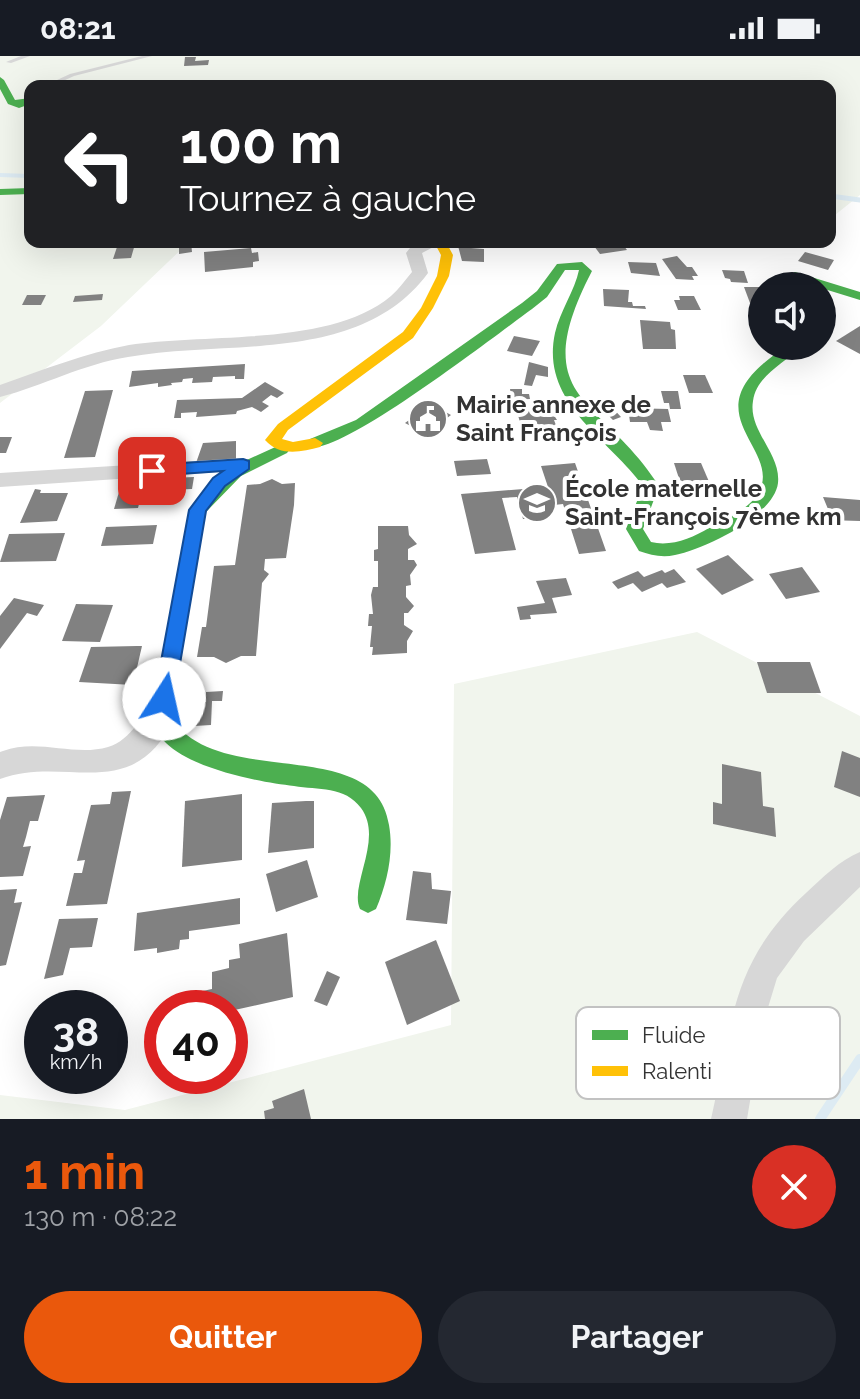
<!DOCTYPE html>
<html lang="fr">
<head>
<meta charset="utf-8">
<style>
  body { margin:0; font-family:Raleway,sans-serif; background:#242831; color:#f1f3f6; height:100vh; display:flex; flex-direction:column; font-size:30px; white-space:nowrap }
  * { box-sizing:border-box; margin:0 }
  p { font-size:26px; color:#9ea1a6 }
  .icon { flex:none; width:44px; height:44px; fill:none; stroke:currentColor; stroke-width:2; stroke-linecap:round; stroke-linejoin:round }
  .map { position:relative; height:1063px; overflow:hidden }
  .side { display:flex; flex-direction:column; background:#171b24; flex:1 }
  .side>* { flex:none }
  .hud { position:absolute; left:24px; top:24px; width:812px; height:168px; border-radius:16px; box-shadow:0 8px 32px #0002; background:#202124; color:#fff; overflow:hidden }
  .fabs { position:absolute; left:748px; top:216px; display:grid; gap:16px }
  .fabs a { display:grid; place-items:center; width:88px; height:88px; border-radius:50%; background:#171b24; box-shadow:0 8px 32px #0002; font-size:40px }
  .speed { position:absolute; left:24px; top:934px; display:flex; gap:16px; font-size:40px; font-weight:700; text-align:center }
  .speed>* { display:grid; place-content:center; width:104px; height:104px; border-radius:50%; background:#171b24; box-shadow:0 8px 32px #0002; line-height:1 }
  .speed small { font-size:20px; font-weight:400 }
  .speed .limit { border:12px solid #d22; background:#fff; color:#111 }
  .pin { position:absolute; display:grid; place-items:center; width:68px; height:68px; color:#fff; margin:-34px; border-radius:16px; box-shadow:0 4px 12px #0006 }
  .me { position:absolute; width:88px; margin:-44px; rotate:10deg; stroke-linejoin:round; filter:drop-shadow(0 0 6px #0008) }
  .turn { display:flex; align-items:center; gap:28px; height:168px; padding:0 24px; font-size:36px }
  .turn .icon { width:104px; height:104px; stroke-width:2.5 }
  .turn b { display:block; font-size:56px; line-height:68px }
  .round { display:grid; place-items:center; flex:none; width:84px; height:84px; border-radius:42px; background:#242831 }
  .summary { display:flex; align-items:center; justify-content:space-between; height:136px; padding:0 24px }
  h1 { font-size:48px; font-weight:700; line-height:60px; color:#ea580c }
  .primary-button { display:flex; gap:16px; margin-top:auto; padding:16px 24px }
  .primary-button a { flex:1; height:92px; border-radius:48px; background:#ea580c; color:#fff; font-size:32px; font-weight:700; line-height:92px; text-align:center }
  .primary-button a+a { background:#242831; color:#f1f3f6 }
  .status { display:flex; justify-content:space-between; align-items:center; height:56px; padding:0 40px; background:#171b24; direction:ltr }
  .status svg { height:22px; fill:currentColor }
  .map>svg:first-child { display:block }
  .green { fill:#f1f5ed }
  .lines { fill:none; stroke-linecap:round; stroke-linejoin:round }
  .stream-far2 { stroke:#ddebf3; stroke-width:4 }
  .stream-far1 { stroke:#ddebf3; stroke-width:5 }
  .stream { stroke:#ddebf3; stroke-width:10 }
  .building { fill:#818181 }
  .lane { fill:#d7d7d7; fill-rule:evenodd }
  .street { fill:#d7d7d7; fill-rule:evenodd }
  .fast { fill:#4caf50; fill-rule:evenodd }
  .slow { fill:#ffc107; fill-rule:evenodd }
  .route { fill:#1a73e8; stroke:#114b97; stroke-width:2 }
  .labels { text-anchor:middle; stroke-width:8; stroke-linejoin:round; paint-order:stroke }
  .poi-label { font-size:24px; font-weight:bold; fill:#333; stroke:#fff; text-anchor:start }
  .key { fill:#fff; stroke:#c2c2c2; stroke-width:2 }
  .key-label { font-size:22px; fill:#333 }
</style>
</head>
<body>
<div class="status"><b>08:21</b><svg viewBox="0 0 49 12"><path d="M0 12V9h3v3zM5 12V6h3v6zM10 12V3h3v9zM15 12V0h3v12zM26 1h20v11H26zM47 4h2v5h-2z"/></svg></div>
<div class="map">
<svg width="860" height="1063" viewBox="0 0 860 1063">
  <rect width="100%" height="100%" fill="#fff"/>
  <!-- green -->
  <g class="green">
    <path d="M0,0H860V139L830,163V30H30V186H189L101,270L0,347Z"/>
    <path d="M697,576L860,660V1063H0V1039L125,1054L451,969L454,628Z"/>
  </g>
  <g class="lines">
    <!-- stream-far2 -->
    <path class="stream-far2" d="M0,119L30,120"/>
    <!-- stream-far1 -->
    <path class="stream-far1" d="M830,140L860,144"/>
    <!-- stream -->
    <path class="stream" d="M820,1063L860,1003"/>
  </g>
  <!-- building -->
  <g class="building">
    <path d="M185,1H196L195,5L209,4L208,9L184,10Z"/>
    <path d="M179,186H191L192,196L179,198Z"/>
    <path d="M457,186H472L471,192L484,193V206L462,205Z"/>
    <path d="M591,186H621L627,194L600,198Z"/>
    <path d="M118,188H135L131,202L113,203Z"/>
    <path d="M251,192L252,197L258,196L259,205L253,206V211L205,216L204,196Z"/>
    <path d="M805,196L834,204L828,214L798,205Z"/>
    <path d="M677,200L687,211H692L698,220H692L694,224L676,223L662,203Z"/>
    <path d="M628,206L656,207L660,220L631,217Z"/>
    <path d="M722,214L744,215L748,227L731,226L730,223L725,222Z"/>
    <path d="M744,231H761L762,247H750Z"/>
    <path d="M603,233L629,234L628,246H632L633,250H645L646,253L604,250Z"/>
    <path d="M103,238L102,244L73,246L75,240Z"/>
    <path d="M27,239H46L41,249H22Z"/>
    <path d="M679,240H694L701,254H678L674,244H680Z"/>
    <path d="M640,264L670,266L671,273L675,274L676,293H643Z"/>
    <path d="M860,270V298L836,285Z"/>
    <path d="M514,280L540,285L532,300L507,295Z"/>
    <path d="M529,306L548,311V321L536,319L532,330L524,329Z"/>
    <path d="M245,308L244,323H235V320L213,321L212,326L192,327L193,322L183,323L182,326L171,327L172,329L158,331V327L129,331L132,315Z"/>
    <path d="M683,319H705L713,337H689Z"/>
    <path d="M265,326L284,337L277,342L271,339L262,346L269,350L261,356L252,351L237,355L236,358L196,361L197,356L181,357V362H174L177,344L242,342Z"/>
    <path d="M510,333H522V338H529L530,343L512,344Z"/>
    <path d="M113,334L95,401L64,402L85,335Z"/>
    <path d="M661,335H678L681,353H670L669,347H664Z"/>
    <path d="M600,347L603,351L610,349L621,361L613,364L607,358L602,360L593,350Z"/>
    <path d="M431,348L451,359L426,378L405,367Z"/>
    <path d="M548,350L557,364H554L557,372L522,373L517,356Z"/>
    <path d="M628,352L668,353L671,366H661L663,375L650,374L647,366H630Z"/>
    <path d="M0,381H12L6,397H0Z"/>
    <path d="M236,385V405L196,407L203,387Z"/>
    <path d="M487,403L491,418L457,420L454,405Z"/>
    <path d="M575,407L606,495L579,498L563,448L536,451L539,462L523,463L517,441L502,442L516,494L475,498L461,438L548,431L541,410Z"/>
    <path d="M674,407H701L713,435H683Z"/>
    <path d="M194,421L192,433L167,434L170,422Z"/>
    <path d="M272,423L282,428L295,427L294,449L286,502L265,503L264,514L269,518L262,527L256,600H241L226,607L214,601H197L202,571H206L214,510L235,509L247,429L260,428Z"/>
    <path d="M35,433L41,434L40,437H68L57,465L20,467Z"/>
    <path d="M119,436H142L138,452L114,453Z"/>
    <path d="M823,441L860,444V465L826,464L822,453H828Z"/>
    <path d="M157,469L153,488L101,490L106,471Z"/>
    <path d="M378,470H408L409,479L417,488L408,493V504H414L417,509L410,519L411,529L406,530V541L414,550L408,557H404V569L413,575L407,585V597L372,599L373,591H370L372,570H368L369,558H373L371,539L373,531H378V505H374V494L378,493Z"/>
    <path d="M65,477L56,505L0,506L9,478Z"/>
    <path d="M728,499L754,524L722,539L696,513Z"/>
    <path d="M802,511L820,536L786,543L769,518Z"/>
    <path d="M674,513L686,526L667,532L662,527L642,536L633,527L618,533L612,526L638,515L644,521L662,514L665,517Z"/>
    <path d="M566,522L572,539L552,542L557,557L530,559L531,563L520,564L517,551L545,547L536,525Z"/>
    <path d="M14,542L44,549L37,560L27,557L0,593V560Z"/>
    <path d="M76,548L113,549L100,586L62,585Z"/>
    <path d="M137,590H142L133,629L79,626L91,591Z"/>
    <path d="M757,606H810L821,637H767Z"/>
    <path d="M223,635L222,645H212L211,669L178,671L181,648L206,646V636Z"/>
    <path d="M842,695L860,702V741L834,731Z"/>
    <path d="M722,708L761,716L763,750L774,752L776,781L713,768V746L722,748Z"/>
    <path d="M131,735L107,848L66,850L74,817H82L85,804L77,805L91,749L110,748L112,736Z"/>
    <path d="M242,738V804L182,811L185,745Z"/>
    <path d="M45,739L38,765H30L26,781L23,791L31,790L23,820L0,821V764L7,741Z"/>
    <path d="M306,745H314V792L268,797L272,747Z"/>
    <path d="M307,804L318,841L276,856L266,818Z"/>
    <path d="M413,815L431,817L432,833L451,835L447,868L406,864Z"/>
    <path d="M17,833L14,847L22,846L6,909L0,910V834Z"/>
    <path d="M240,842V868L189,875V883L180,884L179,893L157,897V892L134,895L137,857Z"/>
    <path d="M98,862L92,891L70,892L63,919L44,923L59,863Z"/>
    <path d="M287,877L293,941L230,955V952H194L193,937L212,933V916L229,912V904L240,902L239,888Z"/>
    <path d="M436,884L460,945L407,969L385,906Z"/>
    <path d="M327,915L340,921L327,950L314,945Z"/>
    <path d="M304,1033L311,1063H265L264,1055L274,1052L272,1045Z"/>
  </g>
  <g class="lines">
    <!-- lane -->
    <g class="lane">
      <path d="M21,0H30L11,7L6,6Z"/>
      <path d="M142,0H152L74,20L52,30H44L70,18Z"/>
    </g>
    <!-- street -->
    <g class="street">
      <path d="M443,186L422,197L428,217C360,309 228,283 128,301C83,308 43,330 0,341V329C43,314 85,297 129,289C205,277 331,291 391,240C399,233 405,224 412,216L406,197L414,187Z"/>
      <path d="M243,402L250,404L254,409L250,414L0,431V417Z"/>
      <path d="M161,649L171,653L175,661C132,751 67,698 0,723V696L3,695C38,682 74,701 108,691C133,684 139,657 161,649Z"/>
      <path d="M860,796V831L804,885L777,922L763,968L747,1063H711C733,968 729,908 806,837C822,822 840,804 860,796Z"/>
    </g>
    <!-- fast -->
    <g class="fast">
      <path d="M0,21L4,24L15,44L30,42V48L19,52L8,48L0,33Z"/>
      <path d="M30,132V138L0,139V133Z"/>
      <path d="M582,206L592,215C524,346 602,340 659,430L643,473L651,486C671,491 692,482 709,472C724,464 751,452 759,436C781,394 699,362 764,307C776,297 784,290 801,290C785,308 757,318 753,345C748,375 781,397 778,427C774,460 705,493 675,499C662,502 651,499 639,495L626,473L643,430C607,381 540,347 555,277C560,255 575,234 579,214H565L547,241L532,253C497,278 343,398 310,391L307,387L310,383L356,364L522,247L537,235L557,208Z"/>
      <path d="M795,216L860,236V244L795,224L798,230H786L781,223Z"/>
      <path d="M282,388L290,393L287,397L241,420L206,456L171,661C217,736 375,676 389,769C394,797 387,827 376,853L368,857L360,853C349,829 384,783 361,752C345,730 318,734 294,730C258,726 193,713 166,687C159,680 155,670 151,661L190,454L229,412Z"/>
    </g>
    <!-- slow -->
    <path class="slow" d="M434,186H446L453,199L449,220L433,252L413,282L288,374L282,383L293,386L315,382L323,387L320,391C301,396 280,401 265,384L278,368L403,276L421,252L437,220L441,199Z"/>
  </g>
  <!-- route -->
  <path class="route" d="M243,403L249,405V413L225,430L206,455L174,643L171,649L164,652L157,649L154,643L189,454L213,422L223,415L152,420L144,415L152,409Z"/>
  <!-- icons -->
  <defs>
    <g id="civic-disc" transform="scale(2)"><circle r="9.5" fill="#7a7a7a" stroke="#fff"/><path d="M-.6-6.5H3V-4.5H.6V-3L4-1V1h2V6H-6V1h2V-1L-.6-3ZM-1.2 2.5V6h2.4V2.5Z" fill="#fff"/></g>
    <g id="school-disc" transform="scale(2)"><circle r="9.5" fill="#7a7a7a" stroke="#fff"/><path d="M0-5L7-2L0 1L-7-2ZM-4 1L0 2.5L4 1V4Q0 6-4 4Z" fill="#fff"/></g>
  </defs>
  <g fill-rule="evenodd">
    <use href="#civic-disc" x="428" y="363"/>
    <use href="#school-disc" x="537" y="447"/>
  </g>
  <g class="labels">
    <!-- poi labels -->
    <g class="poi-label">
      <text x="456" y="357">Mairie annexe de<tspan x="456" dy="28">Saint François</tspan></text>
      <text x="565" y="441">École maternelle<tspan x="565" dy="28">Saint-François 7ème km</tspan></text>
    </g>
  </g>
  <!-- legend -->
  <rect x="576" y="951" width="264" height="92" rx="12" class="key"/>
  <rect x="592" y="974" width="36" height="10" fill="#4caf50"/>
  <rect x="592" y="1010" width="36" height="10" fill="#ffc107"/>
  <g class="key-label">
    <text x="642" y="987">Fluide</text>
    <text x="642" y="1023">Ralenti</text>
  </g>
</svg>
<div class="fabs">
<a><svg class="icon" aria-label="sound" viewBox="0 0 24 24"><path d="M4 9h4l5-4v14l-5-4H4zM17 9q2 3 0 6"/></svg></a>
</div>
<div class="speed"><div>38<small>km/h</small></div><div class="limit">40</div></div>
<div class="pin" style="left:152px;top:415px;background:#d93025"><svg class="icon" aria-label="arrive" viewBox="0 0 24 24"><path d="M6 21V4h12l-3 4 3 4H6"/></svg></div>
<svg class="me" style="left:164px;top:643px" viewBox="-20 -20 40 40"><circle r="19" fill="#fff"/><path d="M0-13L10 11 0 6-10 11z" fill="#1a73e8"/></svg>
<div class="hud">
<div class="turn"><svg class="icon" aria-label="left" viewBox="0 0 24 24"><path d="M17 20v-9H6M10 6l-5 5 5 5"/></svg><div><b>100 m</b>Tournez à gauche</div></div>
</div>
</div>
<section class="side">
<div class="summary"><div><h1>1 min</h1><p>130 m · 08:22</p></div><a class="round" style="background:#d93025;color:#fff"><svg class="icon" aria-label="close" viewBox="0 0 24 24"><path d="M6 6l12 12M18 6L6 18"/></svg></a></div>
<div class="primary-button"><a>Quitter</a><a>Partager</a></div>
</section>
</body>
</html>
